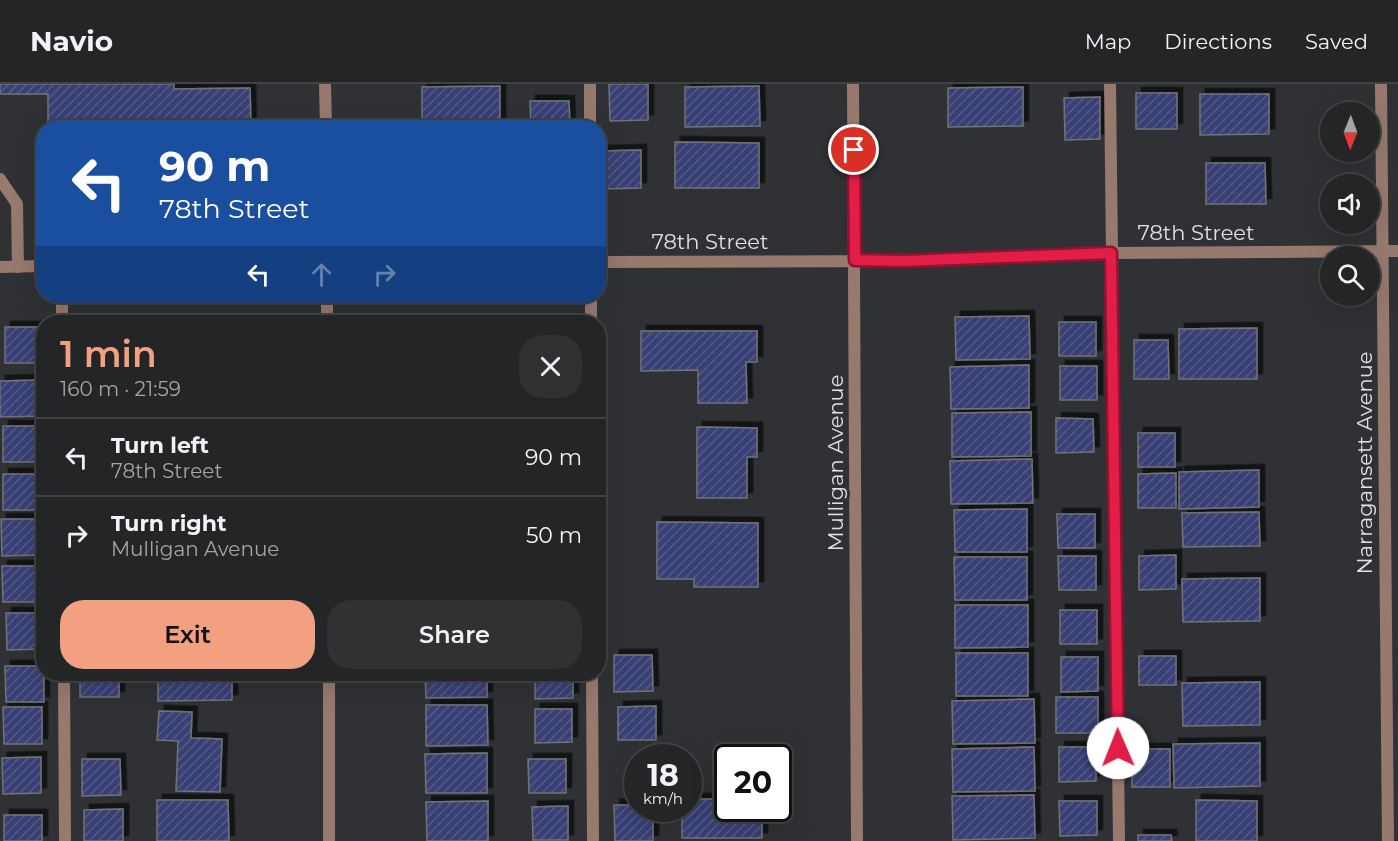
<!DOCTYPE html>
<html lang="en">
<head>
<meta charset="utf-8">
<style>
  body { margin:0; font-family:Montserrat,sans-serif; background:#303133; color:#f1f3f6; height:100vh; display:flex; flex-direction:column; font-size:22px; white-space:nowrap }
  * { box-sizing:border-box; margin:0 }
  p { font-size:20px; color:#a3a5a7 }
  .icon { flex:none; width:33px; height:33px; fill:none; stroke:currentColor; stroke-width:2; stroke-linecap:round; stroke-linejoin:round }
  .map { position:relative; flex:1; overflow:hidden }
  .side { position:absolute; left:36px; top:231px; width:570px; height:366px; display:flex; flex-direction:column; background:#242527; border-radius:24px; box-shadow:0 6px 24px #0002,0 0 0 2px #414244 }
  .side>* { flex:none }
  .top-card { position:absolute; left:36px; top:36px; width:570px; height:183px; border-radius:24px; box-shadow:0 6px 24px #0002,0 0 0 2px #414244; background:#1a4fa0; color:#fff; overflow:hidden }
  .needle { width:39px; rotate:181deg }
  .fabs { position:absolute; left:1320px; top:18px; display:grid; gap:12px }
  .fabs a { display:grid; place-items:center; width:60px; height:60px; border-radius:50%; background:#242527; box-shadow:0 6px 24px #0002,0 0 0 2px #414244; font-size:30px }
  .speed { position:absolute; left:624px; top:660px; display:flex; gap:12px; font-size:30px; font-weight:700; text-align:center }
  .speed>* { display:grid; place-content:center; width:78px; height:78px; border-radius:50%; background:#242527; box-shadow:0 6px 24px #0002,0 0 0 2px #414244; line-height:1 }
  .speed small { font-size:15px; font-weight:400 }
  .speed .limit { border:3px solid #111; border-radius:9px; background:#fff; color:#111 }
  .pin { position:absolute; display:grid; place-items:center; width:51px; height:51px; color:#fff; margin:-26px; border:3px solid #fff; border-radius:50%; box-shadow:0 2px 6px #0007 }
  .me { position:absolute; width:66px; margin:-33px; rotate:359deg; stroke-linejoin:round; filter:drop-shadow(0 0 4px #0008) }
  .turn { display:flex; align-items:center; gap:21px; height:126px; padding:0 24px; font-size:27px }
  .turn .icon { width:78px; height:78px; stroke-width:2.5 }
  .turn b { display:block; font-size:42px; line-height:51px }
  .lanes { display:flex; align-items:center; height:57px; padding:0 24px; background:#0003; justify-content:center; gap:30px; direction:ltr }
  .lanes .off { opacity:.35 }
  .round { display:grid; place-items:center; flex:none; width:63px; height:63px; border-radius:24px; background:#303133 }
  .overview { display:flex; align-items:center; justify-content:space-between; height:102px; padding:0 24px }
  h1 { font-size:36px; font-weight:600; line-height:45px; color:#f2a07f }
  .primary-button { display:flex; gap:12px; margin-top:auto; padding:12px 24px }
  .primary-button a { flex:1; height:69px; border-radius:24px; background:#f2a07f; color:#111; font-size:24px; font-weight:600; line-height:69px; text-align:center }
  .primary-button a+a { background:#303133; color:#f1f3f6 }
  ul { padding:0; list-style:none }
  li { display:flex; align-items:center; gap:18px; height:78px; padding:0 24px; border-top:2px solid #414244 }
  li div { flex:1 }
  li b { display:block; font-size:22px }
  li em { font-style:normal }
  header { display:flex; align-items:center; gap:36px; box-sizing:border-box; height:84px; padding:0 30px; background:#242527; border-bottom:2px solid #414244 }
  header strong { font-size:28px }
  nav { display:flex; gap:33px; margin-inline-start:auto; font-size:21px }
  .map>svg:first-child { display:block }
  .building { fill:url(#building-hatch); stroke:#737376; stroke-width:1.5; filter:url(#shadow) }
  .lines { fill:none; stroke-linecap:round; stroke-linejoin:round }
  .service { stroke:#97796e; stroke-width:12 }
  .minor { stroke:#97796e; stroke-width:12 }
  .route-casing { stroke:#92132f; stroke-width:15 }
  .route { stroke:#e11d48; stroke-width:10 }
  .labels { text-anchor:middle; stroke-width:6; stroke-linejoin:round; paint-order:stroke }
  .street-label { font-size:21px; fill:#dfe0e1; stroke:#303134 }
</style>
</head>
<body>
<header>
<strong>Navio</strong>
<nav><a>Map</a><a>Directions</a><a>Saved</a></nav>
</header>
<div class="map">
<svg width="1398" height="757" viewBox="0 0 1398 757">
  <defs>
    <pattern id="building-hatch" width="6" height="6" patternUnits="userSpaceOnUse" patternTransform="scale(1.5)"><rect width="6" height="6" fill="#383f75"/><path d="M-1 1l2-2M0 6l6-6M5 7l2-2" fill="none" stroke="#545a88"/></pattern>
    <filter id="shadow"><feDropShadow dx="5.5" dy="-5.5" stdDeviation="0" flood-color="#0009"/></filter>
  </defs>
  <rect width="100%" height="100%" fill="#303134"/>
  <!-- building -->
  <g class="building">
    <path d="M0,0H174V5L250,4L251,44H48V10H0Z"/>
    <path d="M609,0H648V36L610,37Z"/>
    <path d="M500,2V44H422V3Z"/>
    <path d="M759,2L760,42L685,43V3Z"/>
    <path d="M1023,3V42L948,43V4Z"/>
    <rect x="1136" y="9" width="41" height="36"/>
    <path d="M1200,10H1269V50L1200,51Z"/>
    <path d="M1100,13V55L1065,56L1064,14Z"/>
    <path d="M530,17H569L570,44H531Z"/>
    <path d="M675,58L759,59V104H675Z"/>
    <path d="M641,66V104L602,105V67Z"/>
    <path d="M1206,79H1265L1266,120H1206Z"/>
    <path d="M1029,232L1030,275L956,276L955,233Z"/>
    <path d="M422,237L510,238H422Z"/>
    <rect x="1059" y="238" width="37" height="34"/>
    <rect x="5" y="243" width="39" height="36"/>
    <path d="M1257,244V295H1179V245Z"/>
    <path d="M641,247H757V278H746L747,319H698V286L641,287Z"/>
    <path d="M1134,256H1168L1169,295H1134Z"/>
    <path d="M1029,281V324L951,325L950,283Z"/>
    <rect x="1060" y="282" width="37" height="34"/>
    <path d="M42,296V332L0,333V297Z"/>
    <path d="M1031,328V372L952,373V329Z"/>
    <path d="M1056,334L1093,335L1094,368L1056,369Z"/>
    <rect x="3" y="342" width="38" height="36"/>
    <path d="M697,343L757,344V373H747V414H697Z"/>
    <rect x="1138" y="349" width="37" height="34"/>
    <path d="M1032,375L1033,419L951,420L950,377Z"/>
    <path d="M1259,386V423L1179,425V388Z"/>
    <path d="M1176,389V424H1138V390Z"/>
    <path d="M3,390H41L42,426H3Z"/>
    <path d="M1027,425V468H955L954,426Z"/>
    <path d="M1259,428L1260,462L1183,463L1182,429Z"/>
    <path d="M1057,430H1095V464H1058Z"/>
    <path d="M1,435H40V471L2,472Z"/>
    <path d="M657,438L758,439V503H694V495H657Z"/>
    <path d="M1176,471V505L1139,506V472Z"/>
    <path d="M1058,472H1096V506H1059Z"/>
    <path d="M954,473H1027V516H955Z"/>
    <path d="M2,482H41V518H3Z"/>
    <path d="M1260,494V537L1183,538L1182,495Z"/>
    <path d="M955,521H1028V563L955,564Z"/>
    <rect x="1060" y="526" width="37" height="34"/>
    <path d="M6,529H44V565L7,566Z"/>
    <rect x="956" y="569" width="72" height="43"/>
    <path d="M614,571H652L653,607L614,608Z"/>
    <rect x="1139" y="572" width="37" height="29"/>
    <path d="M1061,573H1098V607L1061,608Z"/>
    <path d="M5,582H44V618H6Z"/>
    <rect x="80" y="590" width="39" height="23"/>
    <path d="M158,590H232V616L158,617Z"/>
    <path d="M425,590H487V613L426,614Z"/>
    <path d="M535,590H573V614L535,615Z"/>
    <path d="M1260,598V641L1183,642L1182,599Z"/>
    <rect x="1056" y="613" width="42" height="36"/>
    <path d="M1034,615L1035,659L953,660L952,617Z"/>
    <path d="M426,621H487L488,661L426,662Z"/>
    <path d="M656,622V656H618V623Z"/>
    <path d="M3,623H42V660H4Z"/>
    <path d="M535,625H572V658L535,659Z"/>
    <path d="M159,627L192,628L191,654L222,655L220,708L176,707L178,657L157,656Z"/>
    <path d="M1260,659V702L1174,704L1173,660Z"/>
    <path d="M1034,663L1035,707L953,708L952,665Z"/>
    <path d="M1059,663H1096V697L1059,698Z"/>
    <rect x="1132" y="665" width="38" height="38"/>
    <path d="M487,669V709H426L425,670Z"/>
    <path d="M41,673V709L3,710L2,674Z"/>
    <path d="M82,675H120L121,711L82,712Z"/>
    <path d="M528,675H566V709H529Z"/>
    <path d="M1034,711L1035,754L953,756L952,712Z"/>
    <path d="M688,715H728V724H762V754H682V724H688Z"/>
    <path d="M157,716H228L229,757H157Z"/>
    <path d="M1196,716L1257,717V757H1196Z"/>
    <path d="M488,717V757H427L426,718Z"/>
    <path d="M1059,717H1097V751L1060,752Z"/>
    <path d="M614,721H638V724H653V757H615Z"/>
    <path d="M568,722V756H533L532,723Z"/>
    <path d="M123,725V757H84V726Z"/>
    <rect x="4" y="731" width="38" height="26"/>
    <path d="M1138,751H1171L1172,757H1138Z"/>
  </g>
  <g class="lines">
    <!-- service -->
    <g class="service">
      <path d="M590,0V44"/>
      <path d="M1110,0L1119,757"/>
      <path d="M0,95L17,120L18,183"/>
      <path d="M62,212V238"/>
      <path d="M591,212V238"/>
      <path d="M64,590L65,757"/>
      <path d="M592,590L593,757"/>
    </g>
    <!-- minor -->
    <g class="minor">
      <path d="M325,0L326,44"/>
      <path d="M853,0L857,757"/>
      <path d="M1381,0L1388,757"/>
      <path d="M598,178L904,177L1111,169L1398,167"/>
      <path d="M0,183L44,182"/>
      <path d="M327,212V238"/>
      <path d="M329,590V757"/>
    </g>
  </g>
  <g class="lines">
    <!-- route casing -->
    <g class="route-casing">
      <path id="route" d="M854,66L855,176L904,177L1111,169L1118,664"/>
    </g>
    <!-- route -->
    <use href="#route" class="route"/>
  </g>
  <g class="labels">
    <!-- street labels -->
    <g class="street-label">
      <text x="1196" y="156">78th Street</text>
      <text x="710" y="165">78th Street</text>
      <text transform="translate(836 379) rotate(-90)" y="7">Mulligan Avenue</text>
      <text transform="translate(1365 379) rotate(-90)" y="7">Narragansett Avenue</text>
    </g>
  </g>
</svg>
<div class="fabs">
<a><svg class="needle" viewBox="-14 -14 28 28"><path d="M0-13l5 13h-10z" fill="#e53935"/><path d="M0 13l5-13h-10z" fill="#a3a5a7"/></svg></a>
<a><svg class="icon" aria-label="sound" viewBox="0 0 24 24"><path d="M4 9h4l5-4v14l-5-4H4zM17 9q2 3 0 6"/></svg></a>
<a><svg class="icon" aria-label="search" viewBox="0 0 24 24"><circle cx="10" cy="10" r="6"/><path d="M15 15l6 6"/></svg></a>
</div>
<div class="speed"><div>18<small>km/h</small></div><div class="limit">20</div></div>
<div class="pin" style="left:854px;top:66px;background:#d93025"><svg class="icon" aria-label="arrive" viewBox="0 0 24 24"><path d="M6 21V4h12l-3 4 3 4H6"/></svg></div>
<svg class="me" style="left:1118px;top:664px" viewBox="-20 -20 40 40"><circle r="19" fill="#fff"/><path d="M0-13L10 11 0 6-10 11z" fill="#e11d48"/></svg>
<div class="top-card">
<div class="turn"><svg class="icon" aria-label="left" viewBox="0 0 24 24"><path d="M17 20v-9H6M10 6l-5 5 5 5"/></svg><div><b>90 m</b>78th Street</div></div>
<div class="lanes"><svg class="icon" aria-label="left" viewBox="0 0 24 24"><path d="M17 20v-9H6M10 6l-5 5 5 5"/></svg><svg class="icon off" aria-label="ahead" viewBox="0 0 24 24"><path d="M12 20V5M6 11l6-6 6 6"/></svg><svg class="icon off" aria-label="right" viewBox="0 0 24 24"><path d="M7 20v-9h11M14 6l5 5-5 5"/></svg></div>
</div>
<section class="side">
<div class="overview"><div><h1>1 min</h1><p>160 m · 21:59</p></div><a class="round"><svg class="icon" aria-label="close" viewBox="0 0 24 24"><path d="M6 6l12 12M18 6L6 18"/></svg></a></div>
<ul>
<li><svg class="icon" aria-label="left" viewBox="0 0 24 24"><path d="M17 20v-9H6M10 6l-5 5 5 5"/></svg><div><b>Turn left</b><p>78th Street</p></div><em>90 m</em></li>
<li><svg class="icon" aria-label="right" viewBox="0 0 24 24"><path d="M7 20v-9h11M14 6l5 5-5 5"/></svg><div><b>Turn right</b><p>Mulligan Avenue</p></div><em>50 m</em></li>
</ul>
<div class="primary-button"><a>Exit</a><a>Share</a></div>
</section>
</div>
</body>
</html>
